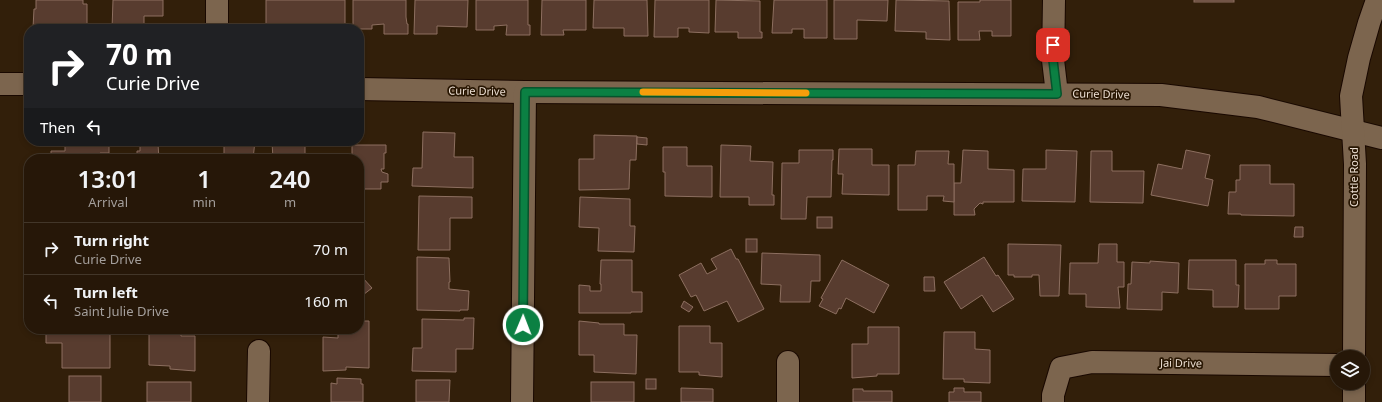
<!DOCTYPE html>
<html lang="en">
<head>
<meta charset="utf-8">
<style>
  body { margin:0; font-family:"Noto Sans",sans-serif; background:#2e2012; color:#f1f3f6; height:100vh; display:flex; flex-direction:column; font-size:15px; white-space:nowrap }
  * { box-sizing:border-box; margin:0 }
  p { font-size:13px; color:#a49f9c }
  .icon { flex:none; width:22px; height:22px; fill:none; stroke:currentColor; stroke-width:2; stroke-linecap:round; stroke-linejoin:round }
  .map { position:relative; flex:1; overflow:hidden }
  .drawer { position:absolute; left:24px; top:154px; width:340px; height:180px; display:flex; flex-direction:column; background:#261708; border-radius:16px; box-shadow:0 2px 6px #0003,0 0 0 1px #423629 }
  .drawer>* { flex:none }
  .banner { position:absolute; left:24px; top:24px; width:340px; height:122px; border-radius:16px; box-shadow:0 2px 6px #0003,0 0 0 1px #423629; background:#202124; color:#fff; overflow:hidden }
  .fabs { position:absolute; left:1330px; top:350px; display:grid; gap:8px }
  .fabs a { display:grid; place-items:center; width:40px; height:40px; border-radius:50%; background:#261708; box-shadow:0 2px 6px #0003,0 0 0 1px #423629; font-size:20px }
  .pin { position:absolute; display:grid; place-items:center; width:34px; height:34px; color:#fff; margin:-17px; border-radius:8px; box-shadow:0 2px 6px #0006 }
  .me { position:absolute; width:44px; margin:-22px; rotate:1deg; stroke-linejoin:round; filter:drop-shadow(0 0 3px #0008) }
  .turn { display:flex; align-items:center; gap:14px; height:84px; padding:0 16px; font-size:18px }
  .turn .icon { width:52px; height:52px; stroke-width:2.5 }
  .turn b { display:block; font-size:28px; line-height:34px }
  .then { display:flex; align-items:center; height:38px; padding:0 16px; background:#0003; gap:8px; font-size:15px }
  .eta { display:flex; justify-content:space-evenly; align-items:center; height:68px; text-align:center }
  .eta b { font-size:24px; font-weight:600; line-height:28px }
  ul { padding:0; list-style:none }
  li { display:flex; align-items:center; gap:12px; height:52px; padding:0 16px; border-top:1px solid #423629 }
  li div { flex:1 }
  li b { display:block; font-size:15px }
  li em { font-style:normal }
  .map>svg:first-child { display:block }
  .building { fill:#583c2f; stroke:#8d6f60 }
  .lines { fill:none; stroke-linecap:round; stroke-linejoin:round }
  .minor-casing { stroke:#190800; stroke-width:24 }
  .minor { stroke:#7c654e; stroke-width:22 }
  .route-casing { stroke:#07532c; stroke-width:10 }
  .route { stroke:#0b8043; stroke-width:7 }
  .slow { stroke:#f59e0b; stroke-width:7 }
  .labels { text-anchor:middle; stroke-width:3.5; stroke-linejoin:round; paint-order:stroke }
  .street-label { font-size:11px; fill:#ecdfd3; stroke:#281602 }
</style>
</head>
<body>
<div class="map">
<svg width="1382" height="402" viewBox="0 0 1382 402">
  <rect width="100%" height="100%" fill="#321f0a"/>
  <!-- building -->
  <g class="building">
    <path d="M36,0H83V4H87V28H33L34,9H36Z"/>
    <path d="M113,0H163V16H144V29H112Z"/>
    <path d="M266,0H345V29H281V25H266Z"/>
    <path d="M353,0H406V17L407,24H408V34H384V24L372,25V29H353Z"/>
    <path d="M415,0H468L467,27L437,26V34H414Z"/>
    <path d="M476,0H528V25H530V35H506L507,25L494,26V30H476Z"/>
    <path d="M542,0H586V30H563L564,35H541Z"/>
    <path d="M594,0H647L648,36H624V28H593Z"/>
    <path d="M655,0H709V33L689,32V28H678V37H654Z"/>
    <path d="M716,0L760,1V32H762V38H738V32H715Z"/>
    <path d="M774,0H827V38H804V29H792V33H772Z"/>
    <path d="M834,0H888L887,21L857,20V39H834Z"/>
    <path d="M896,0L949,1L950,40L926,39V32L895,31Z"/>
    <path d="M980,0H1011V36H992V31H979L980,40H958V2H980Z"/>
    <rect x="1194" y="0" width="40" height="2"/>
    <path d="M423,132L455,133L454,157H473V188L412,186L413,168H422Z"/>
    <path d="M594,135L637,136L636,160H630L629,189L579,190V159H594Z"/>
    <path d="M637,137L647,138V145L637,144Z"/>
    <path d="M65,141H109V153H100L99,159H51V151H65Z"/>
    <path d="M224,141H255L253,159H199L200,156H224Z"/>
    <path d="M272,142H305V158H322V159H273Z"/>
    <path d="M140,144H158L159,159H137V151H140Z"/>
    <path d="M352,145H386V153H384V169H381L382,172L388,174V182H381V189H359V159H335L352,158Z"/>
    <path d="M721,145L751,146L750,161L773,162L772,195H774V205H749V197H720Z"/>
    <path d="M663,147H687V166H712V197L665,196V172H663Z"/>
    <path d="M839,149H872V165H889V195L842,194L843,174H838Z"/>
    <path d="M799,150H833V160H832L831,197H807L806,219H781L782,163H799Z"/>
    <path d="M963,150L988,151V169L1014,170V202H983V204L980,203L974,209L975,215H954V183H961Z"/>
    <path d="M1046,150L1077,151L1075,202L1022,201L1023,169H1046Z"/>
    <path d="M1186,150L1210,155L1205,178L1213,180L1208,206L1151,195L1158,164L1182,169Z"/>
    <path d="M916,151H949L948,164H954V202L943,201L944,196H927V210H898V165H915Z"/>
    <path d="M1091,151H1112V171H1144L1143,203L1090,202Z"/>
    <path d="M1240,165H1270V184H1294V216L1241,215V214H1228L1229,192H1236V180H1240Z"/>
    <path d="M419,196L472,197V218H450V250H418Z"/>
    <path d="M580,197L630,199V226H635L634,252L598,251L599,228L579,227Z"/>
    <rect x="817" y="217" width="15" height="11"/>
    <path d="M1295,227H1303V237H1294Z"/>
    <rect x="746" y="239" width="11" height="13"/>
    <path d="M1008,244L1061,245L1059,296H1040L1039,275H1032V277H1014V275H1008Z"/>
    <path d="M1099,244H1117V262H1124V287H1118L1120,308L1086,307V294H1069L1070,263H1098Z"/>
    <path d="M731,249L736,259H738L764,309L738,322L727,301L704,311L696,295L691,297L679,275L701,263L707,274L717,269L711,259Z"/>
    <path d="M762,253L820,255V281H811L810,302H780L781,285L761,284Z"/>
    <path d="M417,257L449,258L450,282H449V289L469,291L468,310H460V311L417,310Z"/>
    <path d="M984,257L996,276L998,275L1014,299L993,312L982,295L961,309L944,282Z"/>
    <path d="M601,260H632V292H642V312H631V313H579V285L590,286V291H601V284H600Z"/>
    <path d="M842,260L889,285L874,313L846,298L841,309L839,308L836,314L819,306L823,299L821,298Z"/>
    <path d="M1189,260H1236V285H1239L1238,307H1213V290L1188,289Z"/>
    <path d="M1265,260H1277V264H1296V296H1279V309H1245V264H1265Z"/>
    <path d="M1150,261L1179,263L1178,293L1162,292V310L1127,309L1128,284H1131L1132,262L1150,263Z"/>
    <path d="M362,277L372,288L359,298V283Z"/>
    <path d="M924,277H934L935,291H924Z"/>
    <path d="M684,301L693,307L689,312L681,307Z"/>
    <path d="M464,318H474L473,349H456V372L412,371L413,348H422V319L464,320Z"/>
    <path d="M359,321H369V368L346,367V370L323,371V337L338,338V329H359Z"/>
    <path d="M579,321L599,323V324H624V335H637L636,374L594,372V355H579Z"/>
    <path d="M679,326H710V343H722V377L699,375V372H679Z"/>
    <path d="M868,327H899V374H877V376L852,378V344H868Z"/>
    <path d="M46,329H110V368H62V343H46Z"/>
    <path d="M149,329H181V336H195V371L170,369V366L149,365Z"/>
    <path d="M944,332H975V349L990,350V383L964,382V379H943Z"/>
    <rect x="69" y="376" width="32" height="26"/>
    <path d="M337,378L361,379V384H363V402H331V383L337,384Z"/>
    <rect x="646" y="379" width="10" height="10"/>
    <path d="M416,380H450L449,402H416Z"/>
    <rect x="147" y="382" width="44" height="20"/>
    <rect x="591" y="382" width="43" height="20"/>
    <path d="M681,388L713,389V402H681Z"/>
    <path d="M954,388H964V392H981V402H949V392H954Z"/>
    <path d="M853,389H863V391H892V402H853Z"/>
  </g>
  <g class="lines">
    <!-- minor casing -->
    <g class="minor-casing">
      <g id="minor">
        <path d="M1054,0L1053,60L1057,94"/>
        <path d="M217,29V0"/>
        <path d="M0,84H29"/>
        <path d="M359,89L525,92L1161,95L1258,107L1382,138"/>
        <path d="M1354,357L1355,164L1351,96L1359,58L1369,23L1377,0"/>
        <path d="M258,402L259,351"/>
        <path d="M522,402L525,92"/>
        <path d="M788,402V362"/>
        <path d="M1053,402V395L1061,368L1092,362L1337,365"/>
        <path d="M1354,402V383"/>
      </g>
    </g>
    <!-- minor -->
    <use href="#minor" class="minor"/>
  </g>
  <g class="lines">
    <!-- route casing -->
    <g class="route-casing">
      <path id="route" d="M523,325L525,92L1057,94L1053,60V45"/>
    </g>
    <!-- route -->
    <use href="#route" class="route"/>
    <!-- slow -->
    <path class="slow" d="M643,92L806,93"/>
  </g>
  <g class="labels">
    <!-- street labels -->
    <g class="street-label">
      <text transform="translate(477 91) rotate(1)" y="4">Curie Drive</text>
      <text transform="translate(1101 94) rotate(1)" y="4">Curie Drive</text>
      <text transform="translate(1354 177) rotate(-90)" y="4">Cottle Road</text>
      <text transform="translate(1181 363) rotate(1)" y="4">Jai Drive</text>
    </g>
  </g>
</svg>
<div class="fabs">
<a><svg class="icon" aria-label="layers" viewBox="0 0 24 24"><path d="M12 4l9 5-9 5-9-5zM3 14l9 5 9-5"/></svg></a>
</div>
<div class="pin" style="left:1053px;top:45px;background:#d93025"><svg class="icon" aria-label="arrive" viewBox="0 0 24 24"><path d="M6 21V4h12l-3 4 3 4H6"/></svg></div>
<svg class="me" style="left:523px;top:325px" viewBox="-20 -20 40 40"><circle r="17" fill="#0b8043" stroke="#fff" stroke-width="3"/><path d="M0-11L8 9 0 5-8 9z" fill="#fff"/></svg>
<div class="banner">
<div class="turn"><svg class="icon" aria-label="right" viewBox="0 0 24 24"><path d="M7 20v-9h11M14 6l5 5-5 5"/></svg><div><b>70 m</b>Curie Drive</div></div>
<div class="then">Then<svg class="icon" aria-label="left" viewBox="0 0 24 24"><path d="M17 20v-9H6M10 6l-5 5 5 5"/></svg></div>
</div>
<section class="drawer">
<div class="eta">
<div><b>13:01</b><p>Arrival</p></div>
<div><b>1</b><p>min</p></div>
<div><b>240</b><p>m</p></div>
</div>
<ul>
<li><svg class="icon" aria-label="right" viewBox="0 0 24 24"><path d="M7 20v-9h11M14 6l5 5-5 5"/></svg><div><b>Turn right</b><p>Curie Drive</p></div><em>70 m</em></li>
<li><svg class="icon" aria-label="left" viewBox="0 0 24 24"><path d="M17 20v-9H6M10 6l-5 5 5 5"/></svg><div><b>Turn left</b><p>Saint Julie Drive</p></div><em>160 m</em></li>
</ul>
</section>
</div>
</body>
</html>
